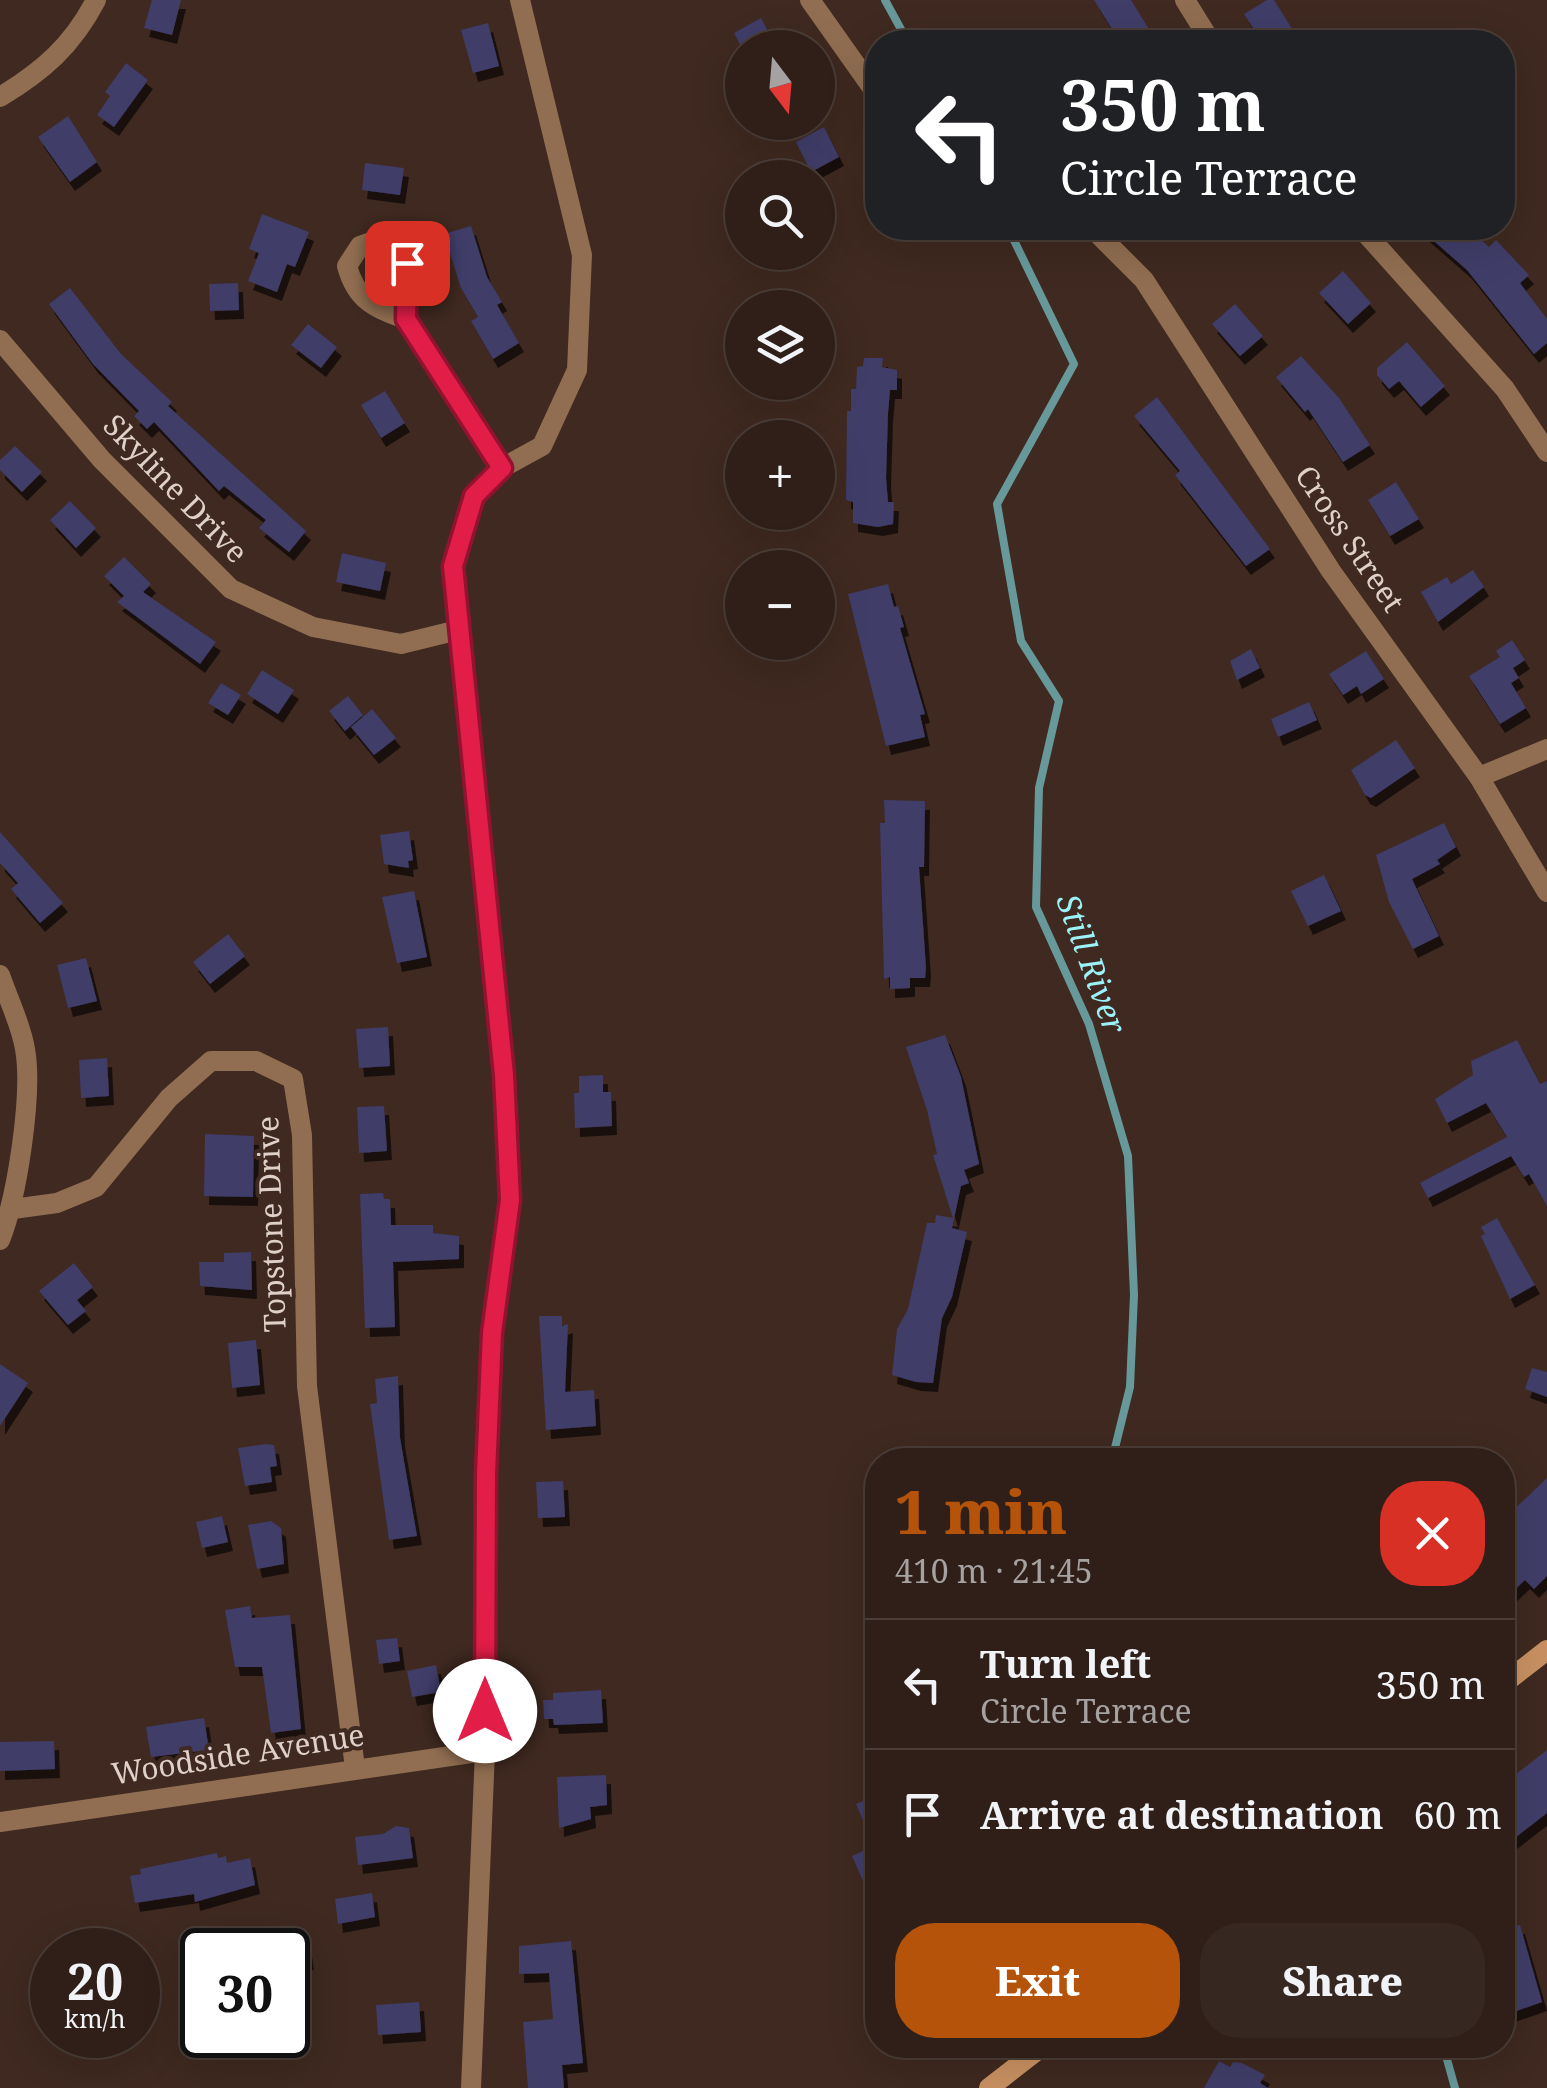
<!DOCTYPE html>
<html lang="en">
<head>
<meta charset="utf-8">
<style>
  body { margin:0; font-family:"Noto Serif",serif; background:#372721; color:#f1f3f6; height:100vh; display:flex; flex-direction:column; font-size:38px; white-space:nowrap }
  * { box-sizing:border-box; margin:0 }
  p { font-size:32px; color:#a7a2a2 }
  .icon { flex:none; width:55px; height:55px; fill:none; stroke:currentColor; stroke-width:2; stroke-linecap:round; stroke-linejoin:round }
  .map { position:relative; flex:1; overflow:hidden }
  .panel { position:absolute; left:865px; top:1448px; width:650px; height:610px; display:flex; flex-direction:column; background:#2f1f18; border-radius:40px; box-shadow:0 10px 40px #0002,0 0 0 2px #4a3d37 }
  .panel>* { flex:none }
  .banner { position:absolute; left:865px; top:30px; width:650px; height:210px; border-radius:40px; box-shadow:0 10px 40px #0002,0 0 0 2px #4a3d37; background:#202124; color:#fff; overflow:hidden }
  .needle { width:65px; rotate:164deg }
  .tools { position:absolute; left:725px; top:30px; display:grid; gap:20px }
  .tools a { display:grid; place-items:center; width:110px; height:110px; border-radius:50%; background:#2f1f18; box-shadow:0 10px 40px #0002,0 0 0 2px #4a3d37; font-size:50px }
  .speed { position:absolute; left:30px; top:1928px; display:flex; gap:20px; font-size:50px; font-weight:700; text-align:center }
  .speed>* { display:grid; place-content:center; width:130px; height:130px; border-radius:50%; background:#2f1f18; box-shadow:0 10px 40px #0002,0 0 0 2px #4a3d37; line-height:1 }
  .speed small { font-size:25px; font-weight:400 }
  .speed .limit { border:5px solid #111; border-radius:15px; background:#fff; color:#111 }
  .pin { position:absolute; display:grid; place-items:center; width:85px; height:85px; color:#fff; margin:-42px; border-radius:20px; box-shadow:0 5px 15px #0006 }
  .me { position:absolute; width:110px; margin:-55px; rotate:0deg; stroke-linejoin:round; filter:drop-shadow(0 0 8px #0008) }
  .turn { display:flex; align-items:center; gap:35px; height:210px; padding:0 30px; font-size:45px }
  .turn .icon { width:130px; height:130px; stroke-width:2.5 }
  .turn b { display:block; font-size:70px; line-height:85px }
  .round { display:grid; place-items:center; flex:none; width:105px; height:105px; border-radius:40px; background:#372721 }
  .head { display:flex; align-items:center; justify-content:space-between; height:170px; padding:0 30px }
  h1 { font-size:60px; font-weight:800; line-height:75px; color:#b45309 }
  .primary-button { display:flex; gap:20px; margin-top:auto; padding:20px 30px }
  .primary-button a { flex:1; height:115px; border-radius:40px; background:#b45309; color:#fff; font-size:40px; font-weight:800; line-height:115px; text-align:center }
  .primary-button a+a { background:#372721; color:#f1f3f6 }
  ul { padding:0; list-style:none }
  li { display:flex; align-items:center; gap:30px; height:130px; padding:0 30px; border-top:2px solid #4a3d37 }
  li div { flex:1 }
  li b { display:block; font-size:38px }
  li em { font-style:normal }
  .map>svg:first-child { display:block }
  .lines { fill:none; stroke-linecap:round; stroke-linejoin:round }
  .stream { stroke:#67999b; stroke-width:8 }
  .building { fill:#3f3c69; filter:url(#shadow) }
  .minor { stroke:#916e51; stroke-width:20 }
  .secondary { stroke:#c99162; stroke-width:20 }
  .route-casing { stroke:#92132f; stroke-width:25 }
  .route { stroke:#e11d48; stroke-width:18 }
  .labels { text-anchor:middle; stroke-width:8; stroke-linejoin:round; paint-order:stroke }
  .street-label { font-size:30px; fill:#dfd0ca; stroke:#3f2920 }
  .water-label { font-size:32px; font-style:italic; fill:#9bf3f9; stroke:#3f2920 }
</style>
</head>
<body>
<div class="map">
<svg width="1547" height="2088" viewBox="0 0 1547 2088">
  <defs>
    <filter id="shadow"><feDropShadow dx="5" dy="9" stdDeviation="0" flood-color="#0009"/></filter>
  </defs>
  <rect width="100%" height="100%" fill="#3f2920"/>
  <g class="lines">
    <!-- stream -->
    <g class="stream">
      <path d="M885,0L908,42"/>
      <path d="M1008,228L1074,364L997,504L1021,641L1059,701L1039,788L1036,907L1089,1024L1128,1156L1134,1295L1130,1387L1112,1460"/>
      <path d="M1443,2045L1455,2088"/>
    </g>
  </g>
  <!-- building -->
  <g class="building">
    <path d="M152,0H181L172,35L144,28Z"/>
    <path d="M1094,0H1131L1157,42H1120Z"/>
    <path d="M1267,0H1274L1296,35L1283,42H1262L1244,14Z"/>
    <path d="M761,18L777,48H742L734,33Z"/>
    <path d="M488,23L499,66L473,73L461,30Z"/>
    <path d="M126,63L148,80L114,127L97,115L110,96L105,92Z"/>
    <path d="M68,116L97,162L70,182L38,137Z"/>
    <path d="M824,127L839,157L811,172L796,142Z"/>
    <path d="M365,163L404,168L400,195L362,190Z"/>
    <path d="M262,214L309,232L295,267L287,264L277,292L248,281L259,253L249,249Z"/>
    <path d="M471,226L487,277L502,302L497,305L519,343L493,359L471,321L478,317L461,288L444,234Z"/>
    <path d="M1419,228H1468L1489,247L1496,240L1529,275L1520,283L1547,319V343L1534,354L1467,270Z"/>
    <path d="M1343,271L1371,303L1348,324L1319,293Z"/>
    <path d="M238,283L239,310L210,311L209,284Z"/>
    <path d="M70,288L121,354L172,402L168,406L306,531L289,552L259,528L266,520L224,486L219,491L154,422L147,429L134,416L139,411L93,364L49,304Z"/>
    <path d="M1235,304L1263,336L1240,356L1212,324Z"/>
    <path d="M308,324L337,347L321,368L291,345Z"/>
    <path d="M1407,342L1445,386L1421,407L1399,381L1389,389L1377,375V368Z"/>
    <path d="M1301,356L1339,398L1370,445L1343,462L1308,409L1305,412L1276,377Z"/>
    <path d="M864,358H883L882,367L897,370V390H890L888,413L886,478L888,502H894L893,524L878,527L853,523V502L846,500L847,411H851V389H856L857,367L863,366Z"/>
    <path d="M385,391L405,423L381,438L361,405Z"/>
    <path d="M1157,397L1270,549L1246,566L1175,475L1180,471L1134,416Z"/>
    <path d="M15,446L42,472L22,492L0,470V460Z"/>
    <path d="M1396,482L1419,519L1390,536L1368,500Z"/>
    <path d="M70,501L96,528L76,548L50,520Z"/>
    <path d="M342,553L386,563L380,591L336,582Z"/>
    <path d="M124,557L151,584L143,592L216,642L200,664L117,602L124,596L104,576Z"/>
    <path d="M1473,570L1484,587L1438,622L1421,592L1447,577L1451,584Z"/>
    <path d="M888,584L894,607L898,606L904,627L900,628L925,714L920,715L925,737L886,746L848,594Z"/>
    <path d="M1512,640L1525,660L1513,668L1519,678L1511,683L1526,708L1500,724L1469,676L1500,657L1496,651Z"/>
    <path d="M1251,649L1260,668L1237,680L1230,661Z"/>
    <path d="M1366,651L1384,679L1361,694L1357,686L1343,695L1329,674Z"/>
    <path d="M262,670L294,690L278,714L247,694Z"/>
    <path d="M221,683L241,695L228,715L208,703Z"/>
    <path d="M348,696L363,715L345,731L329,711Z"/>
    <path d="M1309,702L1317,720L1278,737L1271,719Z"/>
    <path d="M372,709L396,738L374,755L351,727Z"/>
    <path d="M1396,740L1415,768L1371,798L1365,795L1351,770Z"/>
    <path d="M884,800L925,801L924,867H919L926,968L925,978H910V988L890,989V977L884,979L880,823H885Z"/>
    <path d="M1444,823L1456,847L1437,860L1440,864L1412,879L1439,936L1413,949L1389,902L1376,855Z"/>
    <path d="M409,831L413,860L408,861L409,868L384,864L380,835Z"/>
    <path d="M0,832L63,903L40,923L11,889L18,883L0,863Z"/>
    <path d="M1324,875L1341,911L1308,926L1291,891Z"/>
    <path d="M414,891L427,957L397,963L382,897Z"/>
    <path d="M228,934L245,956L210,984L193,962Z"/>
    <path d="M86,958L97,1001L68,1008L57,965Z"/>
    <path d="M388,1027L390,1066L359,1068L356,1029Z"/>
    <path d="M945,1035L961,1077L979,1164L964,1170L969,1183L961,1186L952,1228L967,1232L952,1297L942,1318L933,1383L916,1382L892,1375L897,1329L908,1309L927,1223H935L936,1215L953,1218L933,1155L937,1154L927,1110L906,1047Z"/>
    <path d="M1517,1040L1540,1084L1547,1081V1206L1529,1174L1524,1177L1511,1156L1428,1198L1420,1183L1507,1137L1486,1103L1447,1123L1435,1099L1473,1075L1471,1061Z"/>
    <path d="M107,1058L109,1096L81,1098L79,1060Z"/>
    <path d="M603,1075V1092H611L612,1126L575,1128L574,1093H579V1076Z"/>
    <path d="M384,1106L387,1151L359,1153L357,1107Z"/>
    <path d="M205,1134L254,1136L253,1197L204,1196Z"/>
    <path d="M383,1193L384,1199H390L391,1225H433V1233L459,1236V1259L393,1262L395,1327L365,1328L360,1194Z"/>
    <path d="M1497,1218L1535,1285L1510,1299L1481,1236L1485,1234L1481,1227Z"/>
    <path d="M251,1252L252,1290L200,1286L199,1262H224V1253Z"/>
    <path d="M74,1263L93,1287L77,1300L86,1311L68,1325L39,1291Z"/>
    <path d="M539,1316H562V1326L568,1324L565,1392L594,1390L596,1426L546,1430Z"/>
    <path d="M256,1340L260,1385L232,1388L228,1343Z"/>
    <path d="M0,1364L28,1383L0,1426Z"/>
    <path d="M1532,1368L1547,1372V1397L1525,1389Z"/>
    <path d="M398,1376L400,1438L417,1536L389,1540L370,1404L377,1403L375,1379Z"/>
    <path d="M266,1444L274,1445L277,1466L270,1467L272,1482L245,1486L238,1448Z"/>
    <path d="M1547,1478V1576L1534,1589L1525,1580L1502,1602V1521Z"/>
    <path d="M563,1481L565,1517L538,1518L536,1482Z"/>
    <path d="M222,1516L228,1542L202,1548L196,1522Z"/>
    <path d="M271,1521L281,1528L284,1564L257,1569L248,1525Z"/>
    <path d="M250,1606L252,1618L290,1615L301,1729L271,1733L262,1667H235L225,1610Z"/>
    <path d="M397,1638L400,1661L379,1664L376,1640Z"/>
    <path d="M436,1665L441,1692L412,1697L407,1671Z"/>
    <path d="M601,1690L603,1723L554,1725L553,1719H544L543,1700H553V1693Z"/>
    <path d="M204,1718L209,1750L151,1757L146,1727Z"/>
    <path d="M54,1741L55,1769L0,1771V1742Z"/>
    <path d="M1547,1750V1813L1502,1848V1785Z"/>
    <path d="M606,1775L607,1805L590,1807L591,1819L559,1828L557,1777Z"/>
    <path d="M878,1795V1915L852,1856L874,1846L856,1804Z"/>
    <path d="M396,1826L409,1828L413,1858L358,1865L355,1837L383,1834Z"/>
    <path d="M217,1853L218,1858L226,1856L227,1863L250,1858L255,1885L195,1902L194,1894L135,1903L130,1876L141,1874L140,1869Z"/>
    <path d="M372,1893L375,1917L338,1924L335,1899Z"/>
    <path d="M1520,1925L1542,2002L1502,2016V1929Z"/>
    <path d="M306,1941L309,1961L288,1964V1944Z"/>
    <path d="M571,1941L583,2063L562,2065L564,2088H528L523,2022L553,2019L549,1973L519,1974V1946Z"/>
    <path d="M419,2002L421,2032L378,2035L376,2005Z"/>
    <path d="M1219,2061L1230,2067L1233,2062L1242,2063L1265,2075L1260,2083L1268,2088H1204Z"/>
  </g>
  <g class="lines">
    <!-- minor -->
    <g class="minor">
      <path d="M810,0L878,96"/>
      <path d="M1185,0L1211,42"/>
      <path d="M0,97C43,71 72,46 96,0"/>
      <path d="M1092,228L1144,280L1331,571L1479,777L1547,892"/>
      <path d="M1361,228L1505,389L1547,452"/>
      <path d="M406,319C374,309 356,299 347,266L360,246L380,239L398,250L407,263L406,319L502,468"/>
      <path d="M0,340L102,460L231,589L313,627L401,644L458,630"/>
      <path d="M1479,777L1547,749"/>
      <path d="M0,975C8,999 21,1024 25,1049C33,1094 17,1198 0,1240"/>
      <path d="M13,1209L57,1203L96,1187L169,1098L211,1061H256L293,1079L302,1135L307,1386L355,1768"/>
      <path d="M0,1822L485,1751"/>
      <path d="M471,2088L485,1751L486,1474L493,1333L510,1199L504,1075L453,566L474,496L502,468L542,446L577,370L582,255L520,0"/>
    </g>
    <!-- secondary -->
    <g class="secondary">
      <path d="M1502,1685L1547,1650"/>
      <path d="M989,2088L1044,2045"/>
    </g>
  </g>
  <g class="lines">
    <!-- route casing -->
    <g class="route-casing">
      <path id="route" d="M407,263L406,319L502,468L474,496L453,566L504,1075L510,1200L492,1333L486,1474L485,1711"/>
    </g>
    <!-- route -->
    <use href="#route" class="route"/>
  </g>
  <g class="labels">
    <!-- street labels -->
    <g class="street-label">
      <text transform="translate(175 489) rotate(46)" y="10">Skyline Drive</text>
      <text transform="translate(1349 539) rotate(56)" y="10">Cross Street</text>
      <text transform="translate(272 1224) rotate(-92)" y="10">Topstone Drive</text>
      <text transform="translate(238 1755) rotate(-9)" y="10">Woodside Avenue</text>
    </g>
    <!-- water labels -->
    <g class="water-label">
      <text transform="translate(1091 964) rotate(70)" y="11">Still River</text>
    </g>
  </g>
</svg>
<div class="tools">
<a><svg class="needle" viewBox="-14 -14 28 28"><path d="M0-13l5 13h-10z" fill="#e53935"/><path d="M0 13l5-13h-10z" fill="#a7a2a2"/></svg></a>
<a><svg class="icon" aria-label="search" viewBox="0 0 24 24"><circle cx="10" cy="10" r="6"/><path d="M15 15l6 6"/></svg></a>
<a><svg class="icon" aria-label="layers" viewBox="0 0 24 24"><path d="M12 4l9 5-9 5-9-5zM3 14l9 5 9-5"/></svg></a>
<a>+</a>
<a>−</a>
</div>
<div class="speed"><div>20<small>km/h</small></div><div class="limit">30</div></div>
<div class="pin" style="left:407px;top:263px;background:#d93025"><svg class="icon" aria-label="arrive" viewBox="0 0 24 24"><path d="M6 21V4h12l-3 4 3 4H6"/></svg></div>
<svg class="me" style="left:485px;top:1711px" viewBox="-20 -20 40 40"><circle r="19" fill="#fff"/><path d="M0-13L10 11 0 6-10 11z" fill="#e11d48"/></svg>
<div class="banner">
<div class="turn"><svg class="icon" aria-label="left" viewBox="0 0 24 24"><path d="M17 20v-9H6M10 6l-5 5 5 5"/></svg><div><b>350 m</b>Circle Terrace</div></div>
</div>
<section class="panel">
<div class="head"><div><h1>1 min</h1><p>410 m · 21:45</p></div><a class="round" style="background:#d93025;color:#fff"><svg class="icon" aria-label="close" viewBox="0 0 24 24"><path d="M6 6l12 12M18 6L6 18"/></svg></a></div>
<ul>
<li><svg class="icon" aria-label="left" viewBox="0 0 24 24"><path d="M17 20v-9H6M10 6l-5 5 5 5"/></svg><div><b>Turn left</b><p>Circle Terrace</p></div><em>350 m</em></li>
<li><svg class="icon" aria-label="arrive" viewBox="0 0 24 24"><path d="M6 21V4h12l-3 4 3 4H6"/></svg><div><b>Arrive at destination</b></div><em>60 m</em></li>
</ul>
<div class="primary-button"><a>Exit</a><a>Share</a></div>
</section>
</div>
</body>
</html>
